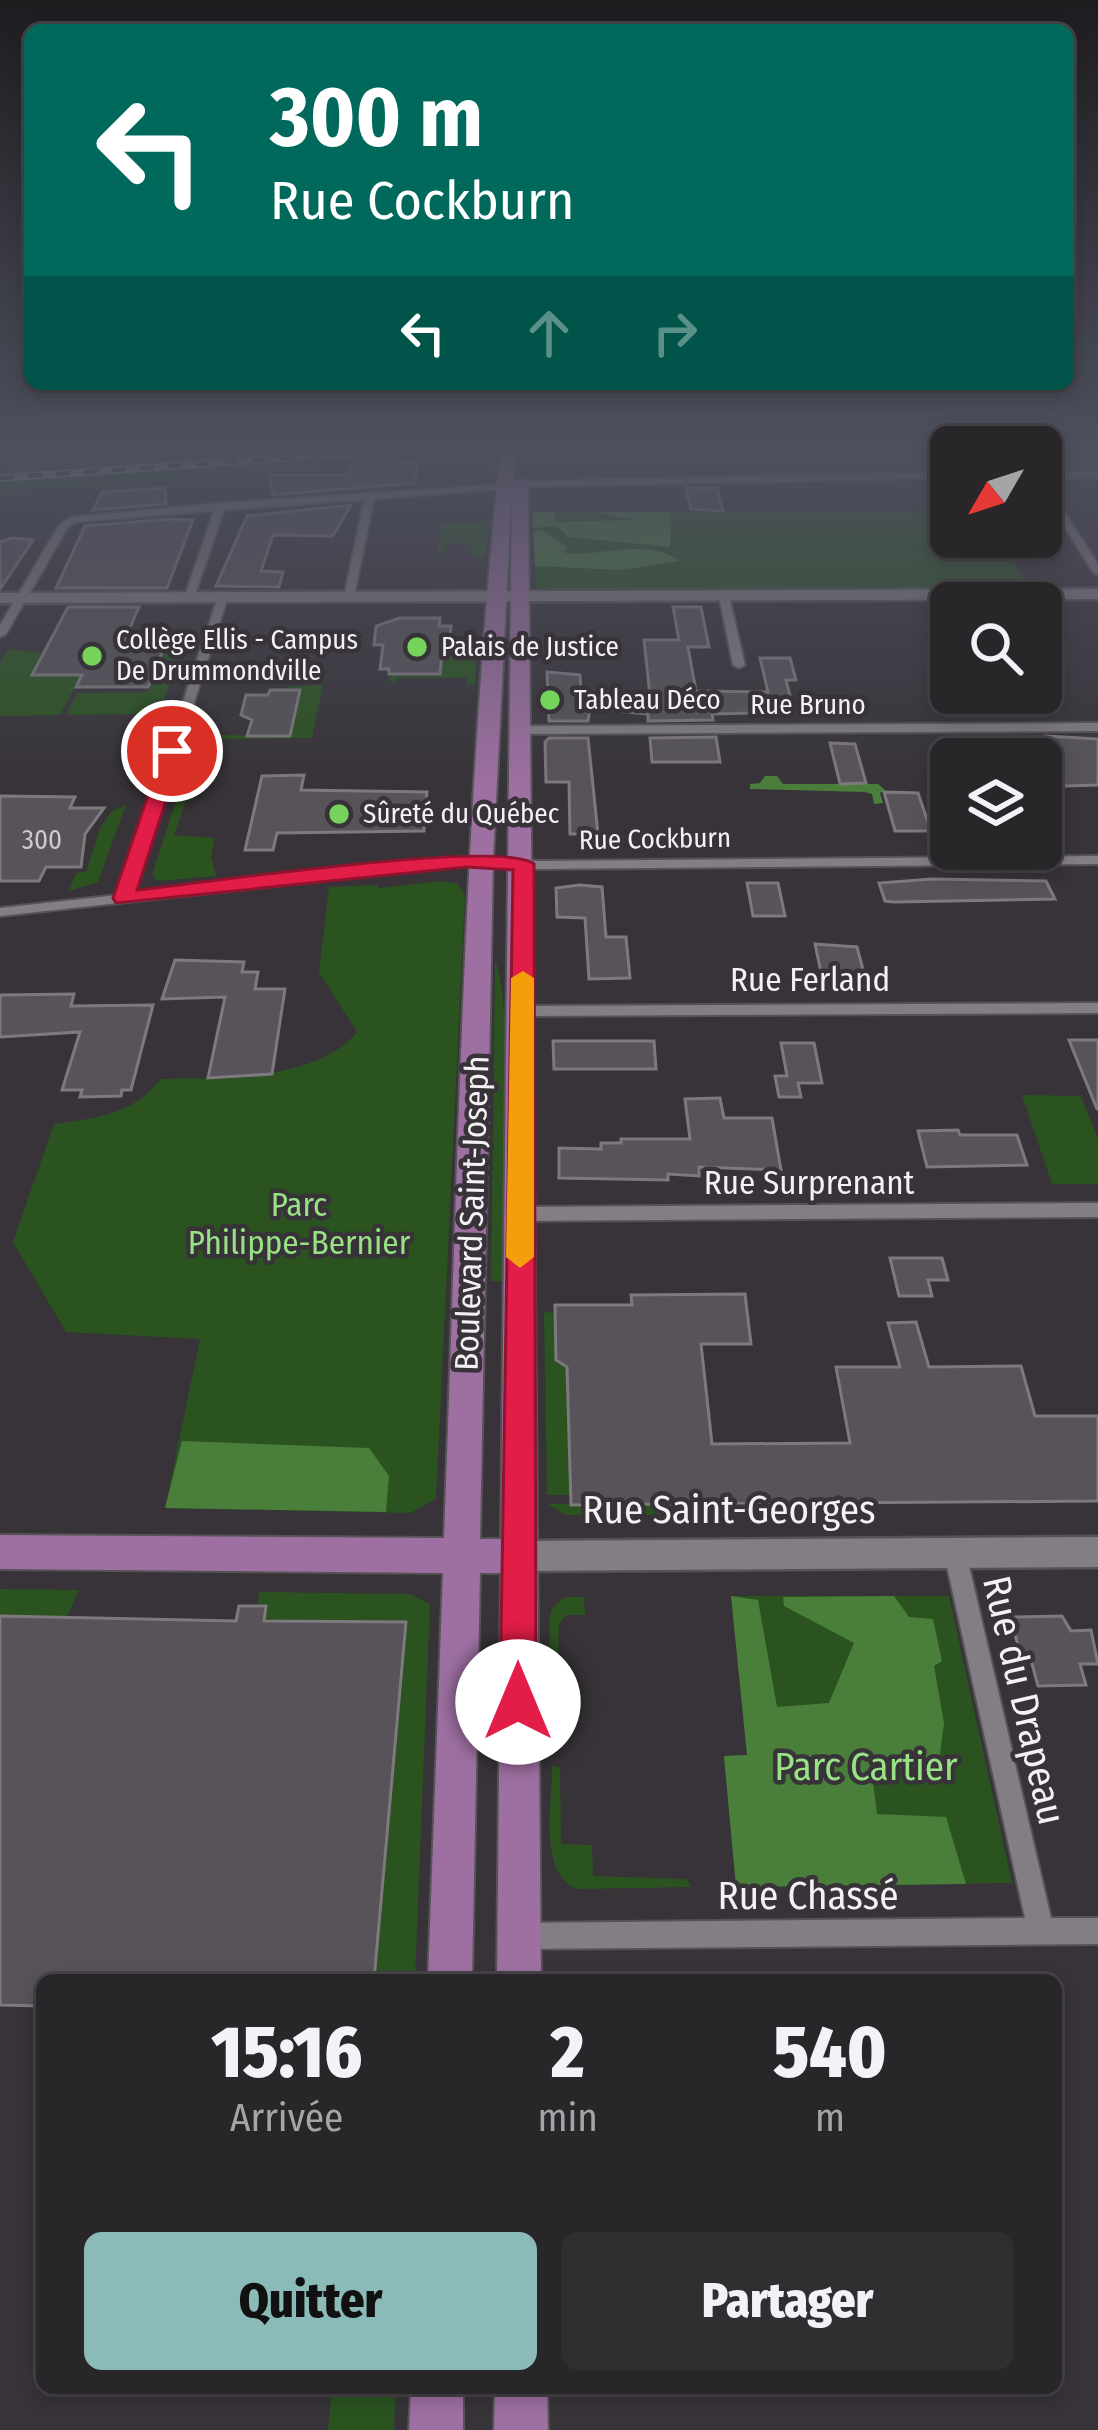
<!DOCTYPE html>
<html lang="fr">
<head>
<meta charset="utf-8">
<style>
  body { margin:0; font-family:"Fira Sans Condensed",sans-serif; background:#312e32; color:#f1f3f6; height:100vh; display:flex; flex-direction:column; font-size:45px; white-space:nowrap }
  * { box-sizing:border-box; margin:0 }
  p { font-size:39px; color:#a5a5a8 }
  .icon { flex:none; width:66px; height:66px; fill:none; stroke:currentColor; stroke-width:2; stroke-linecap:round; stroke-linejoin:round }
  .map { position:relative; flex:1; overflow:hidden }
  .details { position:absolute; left:36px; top:1974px; width:1026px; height:420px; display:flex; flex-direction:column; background:#29262a; border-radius:18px; box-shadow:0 6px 18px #0003,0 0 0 3px #454347 }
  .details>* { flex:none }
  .hud { position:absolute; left:24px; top:24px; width:1050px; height:366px; border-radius:18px; box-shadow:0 6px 18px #0003,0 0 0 3px #454347; background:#00695c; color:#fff; overflow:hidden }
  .needle { width:78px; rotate:231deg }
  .tools { position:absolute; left:930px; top:426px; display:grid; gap:24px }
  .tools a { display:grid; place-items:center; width:132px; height:132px; border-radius:18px; background:#29262a; box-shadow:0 6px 18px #0003,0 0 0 3px #454347; font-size:60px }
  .pin { position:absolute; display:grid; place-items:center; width:102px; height:102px; color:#fff; margin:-51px; border:6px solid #fff; border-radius:50%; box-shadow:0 3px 12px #0007 }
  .me { position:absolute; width:132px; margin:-66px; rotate:0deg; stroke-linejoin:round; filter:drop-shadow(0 0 9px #0008) }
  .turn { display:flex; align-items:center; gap:42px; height:252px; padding:0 48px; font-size:54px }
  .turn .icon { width:156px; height:156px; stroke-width:2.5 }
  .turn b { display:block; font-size:84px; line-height:102px }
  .lanes { display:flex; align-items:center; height:114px; padding:0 48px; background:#0003; justify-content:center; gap:60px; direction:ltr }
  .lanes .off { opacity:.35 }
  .eta { display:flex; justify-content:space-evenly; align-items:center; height:204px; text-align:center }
  .eta b { font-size:72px; font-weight:800; line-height:84px }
  .cta { display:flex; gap:24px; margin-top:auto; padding:24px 48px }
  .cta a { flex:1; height:138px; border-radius:18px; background:#8bbbb9; color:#111; font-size:48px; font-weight:800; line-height:138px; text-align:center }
  .cta a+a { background:#312e32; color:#f1f3f6 }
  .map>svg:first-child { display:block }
  .green { fill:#2b5320 }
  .forest { fill:#4a7e3b }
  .building { fill:#575358; stroke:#7e797e; stroke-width:3 }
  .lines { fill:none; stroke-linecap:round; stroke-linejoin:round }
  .street-casing { stroke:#565356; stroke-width:4 }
  .secondary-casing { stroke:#565356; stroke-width:5 }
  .primary-casing { stroke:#565356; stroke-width:4 }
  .street { fill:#837e83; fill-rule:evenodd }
  .secondary { fill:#837e83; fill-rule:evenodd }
  .primary { fill:#9d70a1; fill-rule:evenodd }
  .rail-casing { stroke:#b5b1b5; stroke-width:8 }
  .rail { stroke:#373338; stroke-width:4.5; stroke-dasharray:14; stroke-linecap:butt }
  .route { fill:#e11d48; stroke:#92132f; stroke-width:3 }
  .slow { fill:#f59e0b }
  .poi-dot { fill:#75d25a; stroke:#373338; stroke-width:4.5 }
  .labels { text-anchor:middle; stroke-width:9; stroke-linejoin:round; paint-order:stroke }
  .far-poi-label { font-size:27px; fill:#f4f1f4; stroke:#373338; text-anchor:start }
  .far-street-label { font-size:27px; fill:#f4f1f4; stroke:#373338 }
  .number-label { font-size:27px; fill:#cdcacd }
  .street-label { font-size:33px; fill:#f4f1f4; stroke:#373338 }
  .park-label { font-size:33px; fill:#98e184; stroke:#373338 }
  .near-street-label { font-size:39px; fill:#f4f1f4; stroke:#373338 }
  .near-park-label { font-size:39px; fill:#98e184; stroke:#373338 }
</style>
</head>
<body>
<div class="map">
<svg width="1098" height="2430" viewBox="0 0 1098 2430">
  <rect width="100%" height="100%" fill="#373338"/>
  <!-- green -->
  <g class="green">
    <path d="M241,447H266L262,450L268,451L6,473L7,465Z"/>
    <path d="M462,447H497L495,478L484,481L483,458L462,459L10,491L0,497V482Z"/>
    <path d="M951,511V537H1001L1029,589L539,591L536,587L532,512Z"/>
    <path d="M491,522L485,557L472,555L470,543H446L444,553L438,554L441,523Z"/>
    <path d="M445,645H477L475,685H467V678H398L394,684L389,680L390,674H440Z"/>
    <path d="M183,647L149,741V714L66,715L77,693L147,692L163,650Z"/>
    <path d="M8,649L41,653L33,675H81L60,715L0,716V663Z"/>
    <path d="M323,684L312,738L219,739L216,746H194L204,719V735L290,736L300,691L288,690L289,687Z"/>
    <path d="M191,755L212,756L210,761L197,763L187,795L197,799L186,800L174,835L215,838L211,856L216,876L158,881L152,875Z"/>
    <path d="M126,805L98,882L69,891L76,873L86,872L100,828L112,811Z"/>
    <path d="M443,881L458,884L465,895L436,1499L410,1513L165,1508L200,1339L66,1332L13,1242L54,1124C96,1118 133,1115 161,1079C219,1078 318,1081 357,1032L319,972L329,887L378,885L379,888Z"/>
    <path d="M495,962C514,992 504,1228 503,1281H491Z"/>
    <path d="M1022,1095L1081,1096L1098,1139V1184H1052Z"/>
    <path d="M544,1312L555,1313L557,1361L567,1367L570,1495H547Z"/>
    <path d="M548,1504H673L675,1515H565Z"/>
    <path d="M0,1589L79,1590L67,1617L0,1616Z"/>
    <path d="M259,1592L410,1594L430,1604L415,1980H374L406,1622L264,1621L265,1606H257Z"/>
    <path d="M731,1596H949L1012,1883L736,1887L724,1756L747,1755Z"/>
    <path d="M566,1597H584L585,1615H566L559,1624L556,1727L551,1726L549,1618L552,1608Z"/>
    <path d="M552,1765L560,1768L561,1844L592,1845L593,1876L686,1879L692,1887L577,1889C537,1873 553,1802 552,1765Z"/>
    <path d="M332,2388H396L394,2430H328Z"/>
  </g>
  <!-- forest -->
  <g class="forest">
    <path d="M532,512H555L556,522L634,520L593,512H671L670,547L568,537L557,526L533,528Z"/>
    <path d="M543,530L567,547L565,553C600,557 649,537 679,561L622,570L535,566L533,532Z"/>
    <path d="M765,776H777L783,784H878L885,790L880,793L883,803L874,804L872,794L864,792L750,789V784L760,783Z"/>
    <path d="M182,1441L369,1448L389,1476L386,1512L165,1508Z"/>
    <path d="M731,1596L758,1600L777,1707L829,1703L854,1643L784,1606L783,1597L894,1596L909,1617L933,1619L942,1661L934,1666L944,1723L938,1770L871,1767L877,1814L946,1817L966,1884L736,1887L724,1756L747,1755Z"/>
  </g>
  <!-- building -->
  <g class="building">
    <path d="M418,462L415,483L273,495L269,475H350L349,468Z"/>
    <path d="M165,488L166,504L93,510L102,492Z"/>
    <path d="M686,488H717L723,511L691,509Z"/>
    <path d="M351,505L333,536L273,535L261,571L283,572L279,587L216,586L247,516Z"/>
    <path d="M171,519L193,520L167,588H56L85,526Z"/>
    <path d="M12,538L33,540L0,589V542Z"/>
    <path d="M68,607H139L121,648H164L148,687H76L82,675H32Z"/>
    <path d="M673,607H701L709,647H688L696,691L768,692L760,658H790L796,680H786L794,712L712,714L713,720L648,721V714L605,710L606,696H650L644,640H679Z"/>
    <path d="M400,618H440L439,626H451L449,645H443L440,674H389V669H380L383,645H374L376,626Z"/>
    <path d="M547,672L580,675L581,691H593L588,721H549Z"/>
    <path d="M270,690H300L290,736H247L252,720L241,715L246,695H268Z"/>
    <path d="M1046,736L1098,739V785L1065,786L1044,742H1049Z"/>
    <path d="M716,737L720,762H652L650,738Z"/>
    <path d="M549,738H588L598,834H570L569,782H546L545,742Z"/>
    <path d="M830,743L855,744L866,783L840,784Z"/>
    <path d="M304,775L301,790L427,792L424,831L277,833L273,850H245L262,776Z"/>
    <path d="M884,792L918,793L931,831H895Z"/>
    <path d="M0,796L75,797L70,808H104L85,834L81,867H46L39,881H0Z"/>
    <path d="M932,879L1046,881L1055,899L894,902L885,901L879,883Z"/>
    <path d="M747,883H778L785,916H753Z"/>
    <path d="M579,885L602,887L606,937H626L630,978L589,979L585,918L557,917L556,888Z"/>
    <path d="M815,944L857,947L865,977H822Z"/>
    <path d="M175,960L244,962L242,972H258L255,989H285L272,1074L208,1078L225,997L162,999Z"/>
    <path d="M74,994L71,1006L153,1005L131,1090H122L121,1096L80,1097L82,1090H62L80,1032L0,1037V995Z"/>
    <path d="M1069,1040H1098V1109H1097Z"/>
    <path d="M553,1041H654L656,1069H554Z"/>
    <path d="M781,1043H814L822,1083H798L801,1097H779L775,1076H787Z"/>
    <path d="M720,1098L724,1118H772L781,1170L699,1167V1176L668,1174V1180L559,1178V1148L601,1149V1143H621V1139H690L685,1099Z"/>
    <path d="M958,1130L960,1135H1017L1027,1165L927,1167L918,1131Z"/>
    <path d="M890,1258H942L948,1280H928L932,1296H899Z"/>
    <path d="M745,1294L751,1344H701L712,1444L850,1443L836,1367H900L888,1323L916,1322L929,1367L1021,1366L1035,1416H1098V1501L707,1504V1509L673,1510V1504L571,1505L567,1367L556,1360L555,1305H632L631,1295Z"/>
    <path d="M239,1606H266L264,1621L406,1622L374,1980H42V2006L0,2005V1616L236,1621Z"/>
    <path d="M1062,1616L1071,1631L1091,1630L1098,1664H1080L1086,1685L1038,1686L1031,1660H1022L1010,1617Z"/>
  </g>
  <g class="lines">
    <!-- street casing -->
    <g class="street-casing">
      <g id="street">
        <path d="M951,472V478L520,487L515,484L520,481Z"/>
        <rect x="1041" y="472" width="57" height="6"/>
        <path d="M508,484L510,486L505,489L374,499L354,597L349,600L344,597L364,500L224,510L194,598L189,601L184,598L214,511L76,522L68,527L6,634L0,637V625L59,525L71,517L221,503Z"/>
        <path d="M1059,513H1065L1098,564V575L1093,572L1057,515Z"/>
        <path d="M724,593L729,596L745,665L739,668L733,665L719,596Z"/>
        <path d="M223,594L228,597L133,893L467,857L538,861L1098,856V864L538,869L467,865L0,916V908L118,895L218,597Z"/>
        <path d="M1098,723V731L518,734L512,730L518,726Z"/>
        <path d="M1098,1003V1013L523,1016L515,1011L523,1006Z"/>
        <path d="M1098,1203V1217L520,1221L514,1219L511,1214L514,1209L520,1207Z"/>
        <path d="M955,1543L963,1546L966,1553L1051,1918H1098V1944L519,1949L510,1945L506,1936L510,1927L519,1923L1025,1918L944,1553L947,1546Z"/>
      </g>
    </g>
    <!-- secondary casing -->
    <g class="secondary-casing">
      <g id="secondary">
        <path d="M1098,589V599L0,603V593Z"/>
        <path d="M1098,1537V1567L519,1571L507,1567L502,1556L507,1545L519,1541Z"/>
      </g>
    </g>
    <!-- primary casing -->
    <g class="primary-casing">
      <g id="primary">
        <path d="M501,447H515L513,482L520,478L528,483L541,1980H497L501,1573H480L472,1980H428L443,1573L0,1569V1535L444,1538C458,1174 463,809 501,447ZM512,487L501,1539H480L493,861Z"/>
        <path d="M411,2388H463V2430H409Z"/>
        <path d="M495,2388H547L548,2430H494Z"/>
      </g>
    </g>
    <!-- street -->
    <use href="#street" class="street"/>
    <!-- secondary -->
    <use href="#secondary" class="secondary"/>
    <!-- primary -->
    <use href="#primary" class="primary"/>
    <!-- rail casing -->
    <g class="rail-casing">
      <path id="rail" d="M0,478L440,447"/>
    </g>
    <!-- rail -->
    <use href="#rail" class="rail"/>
  </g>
  <!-- sky -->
  <linearGradient id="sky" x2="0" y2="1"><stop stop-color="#1e1c1f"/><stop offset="0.57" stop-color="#4d505e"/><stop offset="1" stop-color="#4d505e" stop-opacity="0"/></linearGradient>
  <rect width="1098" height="787" fill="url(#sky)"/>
  <!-- route -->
  <path class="route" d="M172,745L182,751L137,890C197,884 502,838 534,864L536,1702L531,1715L518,1720L506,1715L500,1702L513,870L467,867L116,903L113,898L163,751Z"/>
  <!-- slow -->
  <path class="slow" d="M523,971L534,978V1257L520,1268L506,1257L511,978Z"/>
  <!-- markers -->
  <g class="poi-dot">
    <circle cx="417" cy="647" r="12"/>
    <circle cx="92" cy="656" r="12"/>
    <circle cx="550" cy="700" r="12"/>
    <circle cx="339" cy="814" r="12"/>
  </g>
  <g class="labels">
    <!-- far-poi labels -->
    <g class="far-poi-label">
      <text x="116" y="649">Collège Ellis - Campus<tspan x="116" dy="31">De Drummondville</tspan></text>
      <text x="441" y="656">Palais de Justice</text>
      <text x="574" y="709">Tableau Déco</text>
      <text x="363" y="823">Sûreté du Québec</text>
    </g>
    <!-- far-street labels -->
    <g class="far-street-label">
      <text x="808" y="714">Rue Bruno</text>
      <text transform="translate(655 839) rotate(-1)" y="9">Rue Cockburn</text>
    </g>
    <!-- number labels -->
    <g class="number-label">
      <text x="42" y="849">300</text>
    </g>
    <!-- street labels -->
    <g class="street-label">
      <text x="810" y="991">Rue Ferland</text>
      <text x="809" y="1194">Rue Surprenant</text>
      <text transform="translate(471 1213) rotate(-88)" y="12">Boulevard Saint-Joseph</text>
    </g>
    <!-- park labels -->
    <g class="park-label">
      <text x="299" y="1216">Parc<tspan x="299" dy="38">Philippe-Bernier</tspan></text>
    </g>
    <!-- near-street labels -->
    <g class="near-street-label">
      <text x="729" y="1523">Rue Saint-Georges</text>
      <text transform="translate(1025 1700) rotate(77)" y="14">Rue du Drapeau</text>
      <text x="808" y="1909">Rue Chassé</text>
    </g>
    <!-- near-park labels -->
    <g class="near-park-label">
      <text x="866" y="1780">Parc Cartier</text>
    </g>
  </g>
</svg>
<div class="tools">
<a><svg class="needle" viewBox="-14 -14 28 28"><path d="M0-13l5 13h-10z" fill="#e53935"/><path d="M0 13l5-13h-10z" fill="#a5a5a8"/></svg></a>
<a><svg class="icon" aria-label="search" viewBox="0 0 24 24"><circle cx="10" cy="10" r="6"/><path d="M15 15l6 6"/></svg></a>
<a><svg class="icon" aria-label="layers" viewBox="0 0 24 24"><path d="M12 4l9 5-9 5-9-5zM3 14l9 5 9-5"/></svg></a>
</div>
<div class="pin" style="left:172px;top:751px;background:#d93025"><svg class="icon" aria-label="arrive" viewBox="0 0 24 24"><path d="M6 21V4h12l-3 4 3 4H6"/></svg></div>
<svg class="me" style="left:518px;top:1702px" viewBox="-20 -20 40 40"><circle r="19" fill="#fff"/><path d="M0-13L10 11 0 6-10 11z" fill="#e11d48"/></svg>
<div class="hud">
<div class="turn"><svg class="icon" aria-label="left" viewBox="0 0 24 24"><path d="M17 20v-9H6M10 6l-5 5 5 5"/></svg><div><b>300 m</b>Rue Cockburn</div></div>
<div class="lanes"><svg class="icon" aria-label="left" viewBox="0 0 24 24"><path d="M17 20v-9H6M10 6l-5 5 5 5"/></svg><svg class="icon off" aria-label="ahead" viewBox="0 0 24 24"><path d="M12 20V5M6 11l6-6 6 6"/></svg><svg class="icon off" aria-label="right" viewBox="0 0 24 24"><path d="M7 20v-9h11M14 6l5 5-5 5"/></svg></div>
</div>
<section class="details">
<div class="eta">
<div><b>15:16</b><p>Arrivée</p></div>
<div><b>2</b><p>min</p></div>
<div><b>540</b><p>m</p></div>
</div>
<div class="cta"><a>Quitter</a><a>Partager</a></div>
</section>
</div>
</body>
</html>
